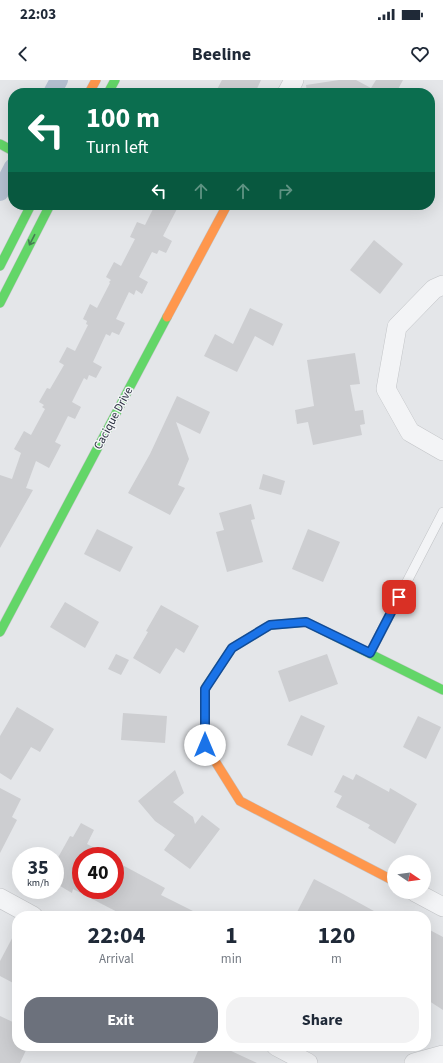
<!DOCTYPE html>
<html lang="en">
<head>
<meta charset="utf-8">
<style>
  body { margin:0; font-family:"Source Sans 3",sans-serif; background:#f2f2f3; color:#1f2937; height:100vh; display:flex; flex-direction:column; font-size:15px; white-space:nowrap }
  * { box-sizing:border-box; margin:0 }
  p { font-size:13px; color:#747a83 }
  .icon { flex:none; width:22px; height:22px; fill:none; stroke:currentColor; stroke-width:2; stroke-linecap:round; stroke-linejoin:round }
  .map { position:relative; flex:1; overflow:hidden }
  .details { position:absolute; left:12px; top:831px; width:419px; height:140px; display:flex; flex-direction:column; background:#fff; border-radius:16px; box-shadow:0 4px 16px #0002 }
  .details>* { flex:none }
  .top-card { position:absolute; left:8px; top:8px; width:427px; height:122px; border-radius:16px; box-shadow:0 4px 16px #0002; background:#0b6e4f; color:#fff; overflow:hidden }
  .needle { width:26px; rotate:103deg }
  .tools { position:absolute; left:387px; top:775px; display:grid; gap:8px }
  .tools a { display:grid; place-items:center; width:44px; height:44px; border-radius:50%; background:#fff; box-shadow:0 4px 16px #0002; font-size:20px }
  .speed { position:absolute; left:12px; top:767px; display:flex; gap:8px; font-size:20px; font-weight:700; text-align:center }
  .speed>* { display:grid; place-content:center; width:52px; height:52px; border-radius:50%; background:#fff; box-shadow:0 4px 16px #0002; line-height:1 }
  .speed small { font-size:10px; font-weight:400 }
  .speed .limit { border:6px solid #d22; background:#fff; color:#111 }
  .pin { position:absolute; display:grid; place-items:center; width:34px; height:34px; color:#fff; margin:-17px; border-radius:8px; box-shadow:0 2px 6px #0006 }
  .me { position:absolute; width:44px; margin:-22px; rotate:0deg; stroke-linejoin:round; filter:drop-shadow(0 0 3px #0008) }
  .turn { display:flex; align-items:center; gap:14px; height:84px; padding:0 12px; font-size:18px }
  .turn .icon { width:52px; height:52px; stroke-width:2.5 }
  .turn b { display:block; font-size:28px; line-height:34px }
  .lanes { display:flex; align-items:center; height:38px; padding:0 12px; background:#0003; justify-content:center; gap:20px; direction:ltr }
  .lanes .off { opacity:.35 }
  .eta { display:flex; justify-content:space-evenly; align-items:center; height:68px; text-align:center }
  .eta b { font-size:24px; font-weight:700; line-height:28px }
  .primary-button { display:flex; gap:8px; margin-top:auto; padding:8px 12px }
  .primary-button a { flex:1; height:46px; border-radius:16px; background:#6c717c; color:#fff; font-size:16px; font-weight:700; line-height:46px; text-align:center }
  .primary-button a+a { background:#f2f2f3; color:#1f2937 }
  .status { display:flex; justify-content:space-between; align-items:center; height:28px; padding:0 20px; background:#fff; direction:ltr }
  .status svg { height:11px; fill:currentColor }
  header { display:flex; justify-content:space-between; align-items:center; height:52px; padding:0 12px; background:#fff; font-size:18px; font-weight:700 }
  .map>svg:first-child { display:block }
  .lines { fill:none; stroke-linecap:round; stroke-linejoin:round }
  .canal { stroke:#b5c0d1; stroke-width:18 }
  .building { fill:#cdced1 }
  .lane-casing { stroke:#c2c4c7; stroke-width:10 }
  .street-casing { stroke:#c2c4c7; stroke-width:20 }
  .fast-casing { stroke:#c2c4c7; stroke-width:10 }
  .slow-casing { stroke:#c2c4c7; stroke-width:10 }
  .lane { stroke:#f3f4f6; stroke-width:9 }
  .street { stroke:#f3f4f6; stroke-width:19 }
  .fast { stroke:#63d668; stroke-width:9 }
  .slow { stroke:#ff974d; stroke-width:9 }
  .oneway { stroke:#457c53 }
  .route-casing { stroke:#114b97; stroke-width:10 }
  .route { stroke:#1a73e8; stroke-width:7 }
  .labels { text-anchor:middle; stroke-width:3; stroke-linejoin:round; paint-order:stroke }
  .street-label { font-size:12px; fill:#2c3241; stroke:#f3f4f7 }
</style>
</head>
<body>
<div class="status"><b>22:03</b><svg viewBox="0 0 49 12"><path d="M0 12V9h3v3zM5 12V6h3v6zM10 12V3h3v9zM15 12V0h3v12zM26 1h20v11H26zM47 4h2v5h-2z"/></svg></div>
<header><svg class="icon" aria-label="back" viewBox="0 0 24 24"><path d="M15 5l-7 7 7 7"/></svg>Beeline<svg class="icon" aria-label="heart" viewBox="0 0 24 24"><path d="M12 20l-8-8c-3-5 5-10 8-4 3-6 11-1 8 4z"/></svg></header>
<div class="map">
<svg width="443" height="983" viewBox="0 0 443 983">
  <rect width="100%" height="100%" fill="#e4e6e9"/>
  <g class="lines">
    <!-- canal -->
    <g class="canal">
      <path d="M52,13L59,0"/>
      <path d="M0,112L13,87"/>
    </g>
  </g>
  <!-- building -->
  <g class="building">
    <path d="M222,0H261L255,13H215Z"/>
    <path d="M339,0H356L371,8L376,0H403L396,13H307L306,5Z"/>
    <path d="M155,125H179L163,156L172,161L166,173L159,170L157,174L152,172L139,197L148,202L142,214L136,210L134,215L129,212L116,239L125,243L119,255L112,252L110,256L106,254L93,282L102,287L96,298L89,295L87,300L84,298L72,322L81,327L75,339L68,336L55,362L61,365L49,388L36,381L26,408L33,410L0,468V395L12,399L21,373L14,369L24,351L31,355L45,329L42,327L44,325L39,322L47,308L50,309L64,285L59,282L67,267L75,271L88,245L86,244L87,241L83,239L90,224L97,228L110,203L109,202L111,200L106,197L114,182L121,186L135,159L130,157L137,142L145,145Z"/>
    <path d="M374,160L403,184L380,214L350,190Z"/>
    <path d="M250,228L283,244L273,266L255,256L237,292L204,276L215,254L233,264Z"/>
    <path d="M355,273L360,304L350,305L355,331L363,330L365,344L360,345L362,355L313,365L308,342L297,344L295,330L314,326L307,280Z"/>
    <path d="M177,316L210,332L200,354L176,342L189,379L178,405L185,408L170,435L128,413L150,374Z"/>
    <path d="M263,394L285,401L281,415L259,409Z"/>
    <path d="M251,424L255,439L251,440L263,482L227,492L216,452L224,450L219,433Z"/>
    <path d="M97,449L133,467L120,492L84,474Z"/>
    <path d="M308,449L340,462L323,502L292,489Z"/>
    <path d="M65,522L99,542L85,568L50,547Z"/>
    <path d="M161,525L199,546L184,573L176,568L160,594L133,578L148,552L146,551Z"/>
    <path d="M116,574L129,580L121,595L108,589Z"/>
    <path d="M327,574L338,604L289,622L278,591Z"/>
    <path d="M17,627L54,649L40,672L31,667L11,700L0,693V656Z"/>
    <path d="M123,633L167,636L165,663L121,660Z"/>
    <path d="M301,635L325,646L312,676L287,665Z"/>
    <path d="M418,636L441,647L426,679L403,667Z"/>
    <path d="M175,690L184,713L173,722L193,737L195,744L202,735L220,749L190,789L164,770L175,755L155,741L138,721Z"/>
    <path d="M356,694L389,712L390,708L417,724L395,764L368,748L370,745L336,727L342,716L334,712L343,695L353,700Z"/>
    <path d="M0,708L21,719L12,737L17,740L0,773Z"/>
    <path d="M81,743L94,750L87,764L110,776H81V810H115V781L165,808L161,815L203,836H125L73,809L72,813L55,803V783L70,756L73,757Z"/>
    <path d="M314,799L343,814L383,836H295Z"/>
    <path d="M426,848L443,857V930L426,919Z"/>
    <path d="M17,849V905L0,896V881Z"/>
    <path d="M0,936L17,944V966H28L20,983H0Z"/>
    <path d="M200,966H230L229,970L257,983H193Z"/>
  </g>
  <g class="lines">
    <!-- lane casing -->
    <g class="lane-casing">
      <path id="lane" d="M370,573L443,432"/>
    </g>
    <!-- street casing -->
    <g class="street-casing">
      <g id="street">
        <path d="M287,13L294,0"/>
        <path d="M443,205L434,209L397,247L386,309L410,352L443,371"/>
        <path d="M415,812L443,827"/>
        <path d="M0,818L33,836"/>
        <path d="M276,966L308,983"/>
        <path d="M414,983L443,975"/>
      </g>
    </g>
    <!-- fast casing -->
    <g class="fast-casing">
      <g id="fast">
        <path d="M108,13L115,0"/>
        <path d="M0,64L13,71"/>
        <path d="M0,186L31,125"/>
        <path d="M0,223L50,125"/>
        <path d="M0,552L167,237"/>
        <path d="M206,607L232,568L270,545L306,542L443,610"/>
      </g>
    </g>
    <!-- slow casing -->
    <g class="slow-casing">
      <g id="slow">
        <path d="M89,13L96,0"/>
        <path d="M167,237L227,125"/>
        <path d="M206,607L205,609V665L240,721L394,801"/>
      </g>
    </g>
    <!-- lane -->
    <use href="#lane" class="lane"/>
    <!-- street -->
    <use href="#street" class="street"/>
    <!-- fast -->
    <use href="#fast" class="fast"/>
    <!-- slow -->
    <use href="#slow" class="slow"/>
  </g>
  <!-- one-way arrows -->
  <defs><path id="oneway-shaft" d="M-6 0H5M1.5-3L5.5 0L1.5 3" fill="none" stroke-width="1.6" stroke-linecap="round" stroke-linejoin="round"/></defs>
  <use class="oneway" href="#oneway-shaft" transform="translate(32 160) rotate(117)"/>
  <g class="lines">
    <!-- route casing -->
    <g class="route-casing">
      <path id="route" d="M205,665V609L232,568L270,545L306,542L370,573L399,517"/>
    </g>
    <!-- route -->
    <use href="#route" class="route"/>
  </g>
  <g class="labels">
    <!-- street labels -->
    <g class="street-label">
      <text transform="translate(113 338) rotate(-62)" y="4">Cacique Drive</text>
    </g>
  </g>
</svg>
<div class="tools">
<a><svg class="needle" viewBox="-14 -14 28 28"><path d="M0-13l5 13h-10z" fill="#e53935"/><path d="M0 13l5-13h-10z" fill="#747a83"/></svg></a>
</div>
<div class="speed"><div>35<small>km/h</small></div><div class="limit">40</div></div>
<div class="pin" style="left:399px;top:517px;background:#d93025"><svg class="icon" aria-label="arrive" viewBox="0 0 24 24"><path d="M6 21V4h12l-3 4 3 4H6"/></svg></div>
<svg class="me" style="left:205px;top:665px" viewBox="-20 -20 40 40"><circle r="19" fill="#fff"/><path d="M0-13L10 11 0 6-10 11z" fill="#1a73e8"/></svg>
<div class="top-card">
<div class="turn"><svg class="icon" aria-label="left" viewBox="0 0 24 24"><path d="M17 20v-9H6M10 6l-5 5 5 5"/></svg><div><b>100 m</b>Turn left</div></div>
<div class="lanes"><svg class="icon" aria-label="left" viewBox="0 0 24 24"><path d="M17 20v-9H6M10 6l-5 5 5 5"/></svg><svg class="icon off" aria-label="ahead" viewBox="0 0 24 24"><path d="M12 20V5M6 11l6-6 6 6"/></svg><svg class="icon off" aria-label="ahead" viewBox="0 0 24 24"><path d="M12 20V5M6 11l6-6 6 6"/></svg><svg class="icon off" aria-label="right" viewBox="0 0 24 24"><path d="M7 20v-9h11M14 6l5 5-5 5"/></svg></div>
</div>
<section class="details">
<div class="eta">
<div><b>22:04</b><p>Arrival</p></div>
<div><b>1</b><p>min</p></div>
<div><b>120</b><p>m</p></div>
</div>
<div class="primary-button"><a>Exit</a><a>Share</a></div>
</section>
</div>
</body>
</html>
